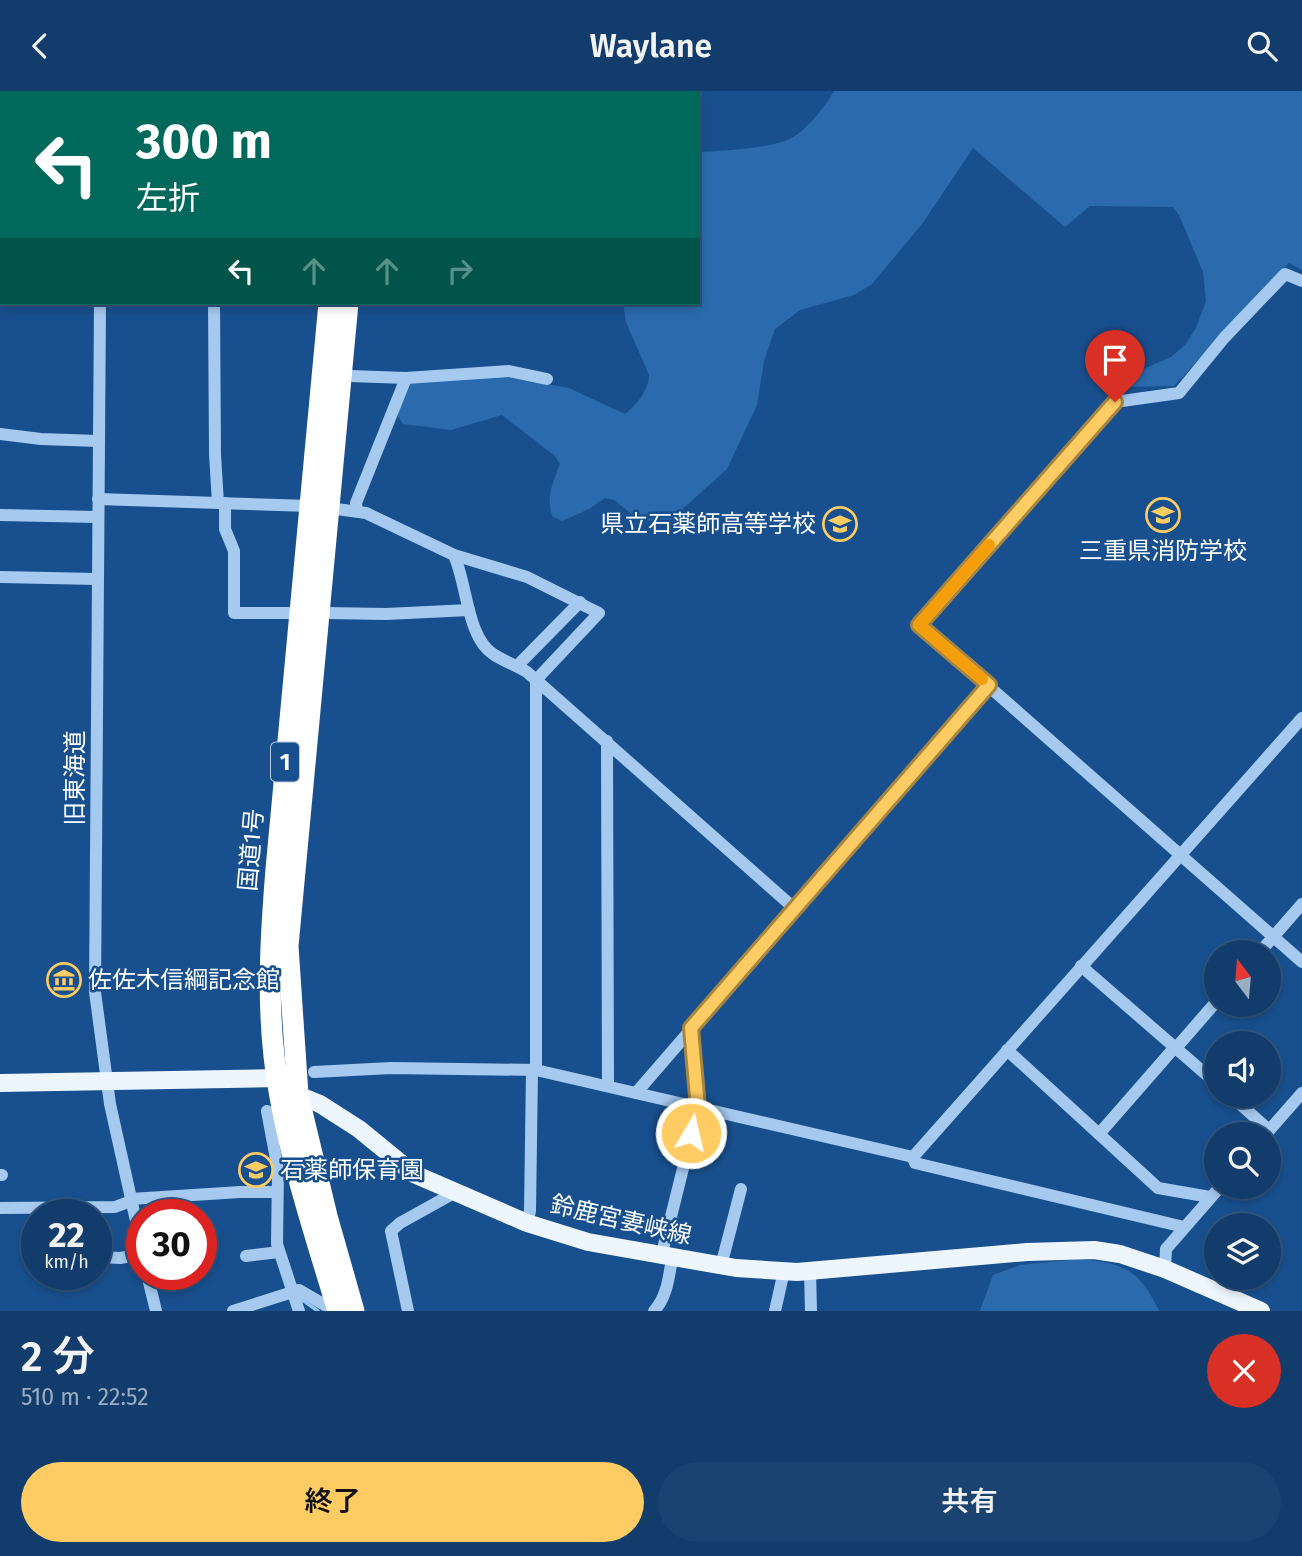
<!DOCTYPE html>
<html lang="ja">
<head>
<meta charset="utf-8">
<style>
  body { margin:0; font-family:"Fira Sans","Noto Sans JP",sans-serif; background:#1b4371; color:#f1f3f6; height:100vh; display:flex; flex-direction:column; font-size:26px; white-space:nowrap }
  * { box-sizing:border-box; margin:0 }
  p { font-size:23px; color:#9cadc1 }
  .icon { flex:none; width:38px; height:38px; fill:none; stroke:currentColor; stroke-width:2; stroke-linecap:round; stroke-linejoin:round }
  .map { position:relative; height:1220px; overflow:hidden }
  .sheet { display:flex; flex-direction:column; background:#123c6b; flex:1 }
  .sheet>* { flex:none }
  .banner { position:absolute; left:0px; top:0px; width:700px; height:214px; box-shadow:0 4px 10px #0003,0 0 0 2px #31567e; background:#00695c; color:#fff; overflow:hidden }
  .needle { width:46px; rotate:344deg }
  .fabs { position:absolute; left:1204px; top:849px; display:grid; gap:14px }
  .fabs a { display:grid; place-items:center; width:77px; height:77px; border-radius:50%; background:#123c6b; box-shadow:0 4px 10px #0003,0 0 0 2px #31567e; font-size:35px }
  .speed { position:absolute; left:21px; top:1108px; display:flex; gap:14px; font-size:35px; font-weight:700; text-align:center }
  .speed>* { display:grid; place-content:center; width:91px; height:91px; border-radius:50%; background:#123c6b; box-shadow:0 4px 10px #0003,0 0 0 2px #31567e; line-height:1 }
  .speed small { font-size:18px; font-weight:400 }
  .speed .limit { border:10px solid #d22; background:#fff; color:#111 }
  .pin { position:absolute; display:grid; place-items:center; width:60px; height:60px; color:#fff; margin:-72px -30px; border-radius:50% 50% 50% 0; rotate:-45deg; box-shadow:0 0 7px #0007 }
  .pin .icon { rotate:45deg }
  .me { position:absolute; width:77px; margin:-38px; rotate:9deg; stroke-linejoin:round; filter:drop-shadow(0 0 5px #0008) }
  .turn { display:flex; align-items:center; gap:24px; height:147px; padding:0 21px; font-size:32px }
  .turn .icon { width:91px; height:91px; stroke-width:2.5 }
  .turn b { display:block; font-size:49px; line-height:60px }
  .lanes { display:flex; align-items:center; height:66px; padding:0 21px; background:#0003; justify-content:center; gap:35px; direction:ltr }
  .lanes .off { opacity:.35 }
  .round { display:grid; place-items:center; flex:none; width:74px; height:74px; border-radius:37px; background:#1b4371 }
  .summary { display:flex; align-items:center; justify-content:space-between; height:119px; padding:0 21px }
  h1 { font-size:42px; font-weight:600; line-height:52px }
  .button { display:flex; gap:14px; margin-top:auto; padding:14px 21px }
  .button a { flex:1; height:80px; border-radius:42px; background:#ffcc63; color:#111; font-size:28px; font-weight:600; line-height:80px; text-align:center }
  .button a+a { background:#1b4371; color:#f1f3f6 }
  header { display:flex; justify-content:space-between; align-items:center; height:91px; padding:0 21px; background:#123c6b; font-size:32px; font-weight:600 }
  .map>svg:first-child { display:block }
  .green { fill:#2b6bad }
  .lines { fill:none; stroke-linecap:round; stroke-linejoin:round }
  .stream { stroke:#97c5f1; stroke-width:3.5 }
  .minor { stroke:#a5c9ef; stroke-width:12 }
  .major { stroke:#edf5ff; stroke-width:18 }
  .highway { stroke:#fff; stroke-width:21 }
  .minor-bridge { stroke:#a5c9ef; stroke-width:12 }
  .route-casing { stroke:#a68540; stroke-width:18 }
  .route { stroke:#ffcc63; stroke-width:12 }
  .slow { stroke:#f59e0b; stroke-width:12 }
  .labels { text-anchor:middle; stroke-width:5; stroke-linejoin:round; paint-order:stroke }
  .shield { fill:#18508f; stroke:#bacadd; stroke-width:2 }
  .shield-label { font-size:23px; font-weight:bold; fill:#fff }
  .poi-label { font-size:24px; fill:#fff; stroke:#18508f; text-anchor:start }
  .street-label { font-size:24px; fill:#fff; stroke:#18508f }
</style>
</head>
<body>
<header><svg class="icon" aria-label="back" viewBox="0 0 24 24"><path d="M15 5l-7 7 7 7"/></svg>Waylane<svg class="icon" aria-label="search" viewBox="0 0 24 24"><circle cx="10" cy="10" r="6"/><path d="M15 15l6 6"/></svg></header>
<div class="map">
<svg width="1302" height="1220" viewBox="0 0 1302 1220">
  <rect width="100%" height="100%" fill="#18508f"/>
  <!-- green -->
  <g class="green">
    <path d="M834,0H1302V179L1289,172L1174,295L1120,296L1141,279L1171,266L1185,254L1196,237L1206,210L1203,181L1179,124L1173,116L1090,115L1065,136L973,57L922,133L872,193L854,204L800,219L775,238L764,270L757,314L727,378L667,432L638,428L614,409L605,407L589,418L562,430L553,426C545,408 553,391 560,373L555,365L502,324L451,339L403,333L398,325L402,306L410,292L499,285L569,297L625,323C637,314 649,298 649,284L626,231L623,212H698V61C720,60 771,57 790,48C806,40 825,16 834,0Z"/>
    <path d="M1078,1168C1124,1172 1139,1178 1159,1220H980L993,1184L1020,1174Z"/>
  </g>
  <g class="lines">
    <!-- stream -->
    <path class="stream" d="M301,1208L318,1220"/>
    <!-- minor -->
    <g class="minor">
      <path d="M106,2V0"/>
      <path d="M225,2V0"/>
      <path d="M0,66H2"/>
      <path d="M1302,190L1285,183L1224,247L1179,302L1115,311L919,534L1302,871"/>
      <path d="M100,212L95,901L110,1013L142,1157"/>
      <path d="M214,212L215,363L218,412"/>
      <path d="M350,285L406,287L509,280L547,288"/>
      <path d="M0,343L41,348L98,350"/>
      <path d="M98,408L310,415"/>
      <path d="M225,412V438L234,460V522H289"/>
      <path d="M329,417L366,422L454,464L527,486L599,522L536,589V979"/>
      <path d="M357,420L356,412L406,287"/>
      <path d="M0,424L97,426"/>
      <path d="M454,464C467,493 467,546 493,563C503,570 516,574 527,581L794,817"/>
      <path d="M0,486L97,488"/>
      <path d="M326,522L386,523L469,519"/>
      <path d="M517,575L580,511"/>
      <path d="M607,650L608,995"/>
      <path d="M1260,861L1302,813"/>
      <path d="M1081,875L1216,992"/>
      <path d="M1176,957L1216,911"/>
      <path d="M1007,959L1158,1097L1210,1106"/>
      <path d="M314,981L391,977L536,979L913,1066L915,1072L1184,1136"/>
      <path d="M636,1002L989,594"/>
      <path d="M1230,1004L1269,1039"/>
      <path d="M267,1020L278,1079L277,1153L299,1220"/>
      <path d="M1099,1043L1175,956"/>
      <path d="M1266,1043L1302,1002"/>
      <path d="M913,1066L1302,627"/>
      <path d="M0,1084H2"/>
      <path d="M131,1108L240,1101H277"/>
      <path d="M0,1117L115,1116L131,1110"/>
      <path d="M527,1132L530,1120L532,979"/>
      <path d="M246,1165L279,1161"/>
      <path d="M96,1166L120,1167L142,1163"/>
      <path d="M661,1166L698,1017L691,937"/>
      <path d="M721,1175L741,1098"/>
      <path d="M1165,1178L1166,1158L1220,1096"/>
      <path d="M810,1180L811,1220"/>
      <path d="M147,1183L156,1220"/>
      <path d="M233,1220L299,1199L335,1220"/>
      <path d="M408,1220L391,1140L400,1132L454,1102"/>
      <path d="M654,1220C667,1206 669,1186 672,1167"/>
      <path d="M775,1220L784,1180"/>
    </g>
    <!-- major -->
    <path class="major" d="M0,992L277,987L298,1004L320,1013L359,1038L414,1083L527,1132L588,1151L736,1177L797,1181L1027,1161L1094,1159L1120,1163L1165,1178L1261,1220"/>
    <!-- highway -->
    <g class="highway">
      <path d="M313,0L314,2"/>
      <path d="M329,212L276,778C271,840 267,903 274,965C284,1052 313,1137 338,1220"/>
      <path d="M348,212L288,855L298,1004L327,1125L354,1220"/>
    </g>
    <!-- minor-bridge -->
    <path class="minor-bridge" d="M320,0L340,2"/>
  </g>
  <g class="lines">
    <!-- route casing -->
    <g class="route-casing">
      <path id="route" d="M691,1042L698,1017L691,937L989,594L919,534L1115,311"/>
    </g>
    <!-- route -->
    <use href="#route" class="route"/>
    <!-- slow -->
    <path class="slow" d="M982,588L919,534L989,454"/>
  </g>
  <!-- icons -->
  <defs>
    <g id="school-ring" transform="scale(1.75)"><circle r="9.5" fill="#18508f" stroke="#ffcc63" stroke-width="1.5"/><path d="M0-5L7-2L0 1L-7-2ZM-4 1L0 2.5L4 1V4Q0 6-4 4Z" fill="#ffcc63"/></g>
    <g id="museum-ring" transform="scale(1.75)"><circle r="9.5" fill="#18508f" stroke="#ffcc63" stroke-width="1.5"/><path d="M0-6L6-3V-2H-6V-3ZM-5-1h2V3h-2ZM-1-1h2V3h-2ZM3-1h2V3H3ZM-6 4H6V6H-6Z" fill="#ffcc63"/></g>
  </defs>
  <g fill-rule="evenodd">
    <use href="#school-ring" x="1163" y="424"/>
    <use href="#school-ring" x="840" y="433"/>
    <use href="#museum-ring" x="64" y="889"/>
    <use href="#school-ring" x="256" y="1079"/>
  </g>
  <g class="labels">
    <!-- shield labels -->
    <rect class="shield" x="271" y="651.5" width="28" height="39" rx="5"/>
    <g class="shield-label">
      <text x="285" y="679">1</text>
    </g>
    <!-- poi labels -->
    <g class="poi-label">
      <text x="816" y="441" text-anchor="end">県立石薬師高等学校</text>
      <text x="1163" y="468" text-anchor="middle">三重県消防学校</text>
      <text x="88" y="897">佐佐木信綱記念館</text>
      <text x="280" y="1087">石薬師保育園</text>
    </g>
    <!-- street labels -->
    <g class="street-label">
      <text transform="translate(75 687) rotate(-90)" y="8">旧東海道</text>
      <text transform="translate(251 759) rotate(-85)" y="8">国道1号</text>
      <text transform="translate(621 1129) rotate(13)" y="8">鈴鹿宮妻峡線</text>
    </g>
  </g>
</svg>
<div class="fabs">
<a><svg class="needle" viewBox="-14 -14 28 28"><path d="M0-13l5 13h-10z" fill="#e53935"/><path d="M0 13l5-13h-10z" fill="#9cadc1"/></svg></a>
<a><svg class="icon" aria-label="sound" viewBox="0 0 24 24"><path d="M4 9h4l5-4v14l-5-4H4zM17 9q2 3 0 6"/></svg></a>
<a><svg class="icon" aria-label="search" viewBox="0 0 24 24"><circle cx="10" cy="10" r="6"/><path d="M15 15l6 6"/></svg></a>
<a><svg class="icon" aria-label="layers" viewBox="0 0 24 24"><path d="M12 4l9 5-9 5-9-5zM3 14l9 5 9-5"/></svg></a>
</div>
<div class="speed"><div>22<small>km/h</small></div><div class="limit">30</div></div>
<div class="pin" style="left:1115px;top:311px;background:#d93025"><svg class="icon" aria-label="arrive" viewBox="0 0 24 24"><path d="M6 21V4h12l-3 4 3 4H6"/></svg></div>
<svg class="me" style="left:691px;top:1042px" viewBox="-20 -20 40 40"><circle r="17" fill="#ffcc63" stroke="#fff" stroke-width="3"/><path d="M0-11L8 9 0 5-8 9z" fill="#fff"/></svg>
<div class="banner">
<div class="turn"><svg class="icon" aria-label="left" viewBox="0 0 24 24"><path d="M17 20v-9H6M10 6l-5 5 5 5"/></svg><div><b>300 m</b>左折</div></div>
<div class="lanes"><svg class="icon" aria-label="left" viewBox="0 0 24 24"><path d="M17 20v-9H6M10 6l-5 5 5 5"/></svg><svg class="icon off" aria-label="ahead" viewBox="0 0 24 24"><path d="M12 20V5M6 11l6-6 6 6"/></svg><svg class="icon off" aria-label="ahead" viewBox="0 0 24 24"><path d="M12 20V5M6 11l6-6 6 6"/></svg><svg class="icon off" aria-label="right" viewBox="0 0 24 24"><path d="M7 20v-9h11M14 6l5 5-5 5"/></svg></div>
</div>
</div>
<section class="sheet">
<div class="summary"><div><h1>2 分</h1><p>510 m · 22:52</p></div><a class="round" style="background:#d93025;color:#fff"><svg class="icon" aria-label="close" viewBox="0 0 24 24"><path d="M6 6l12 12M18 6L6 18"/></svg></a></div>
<div class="button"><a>終了</a><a>共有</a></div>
</section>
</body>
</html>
